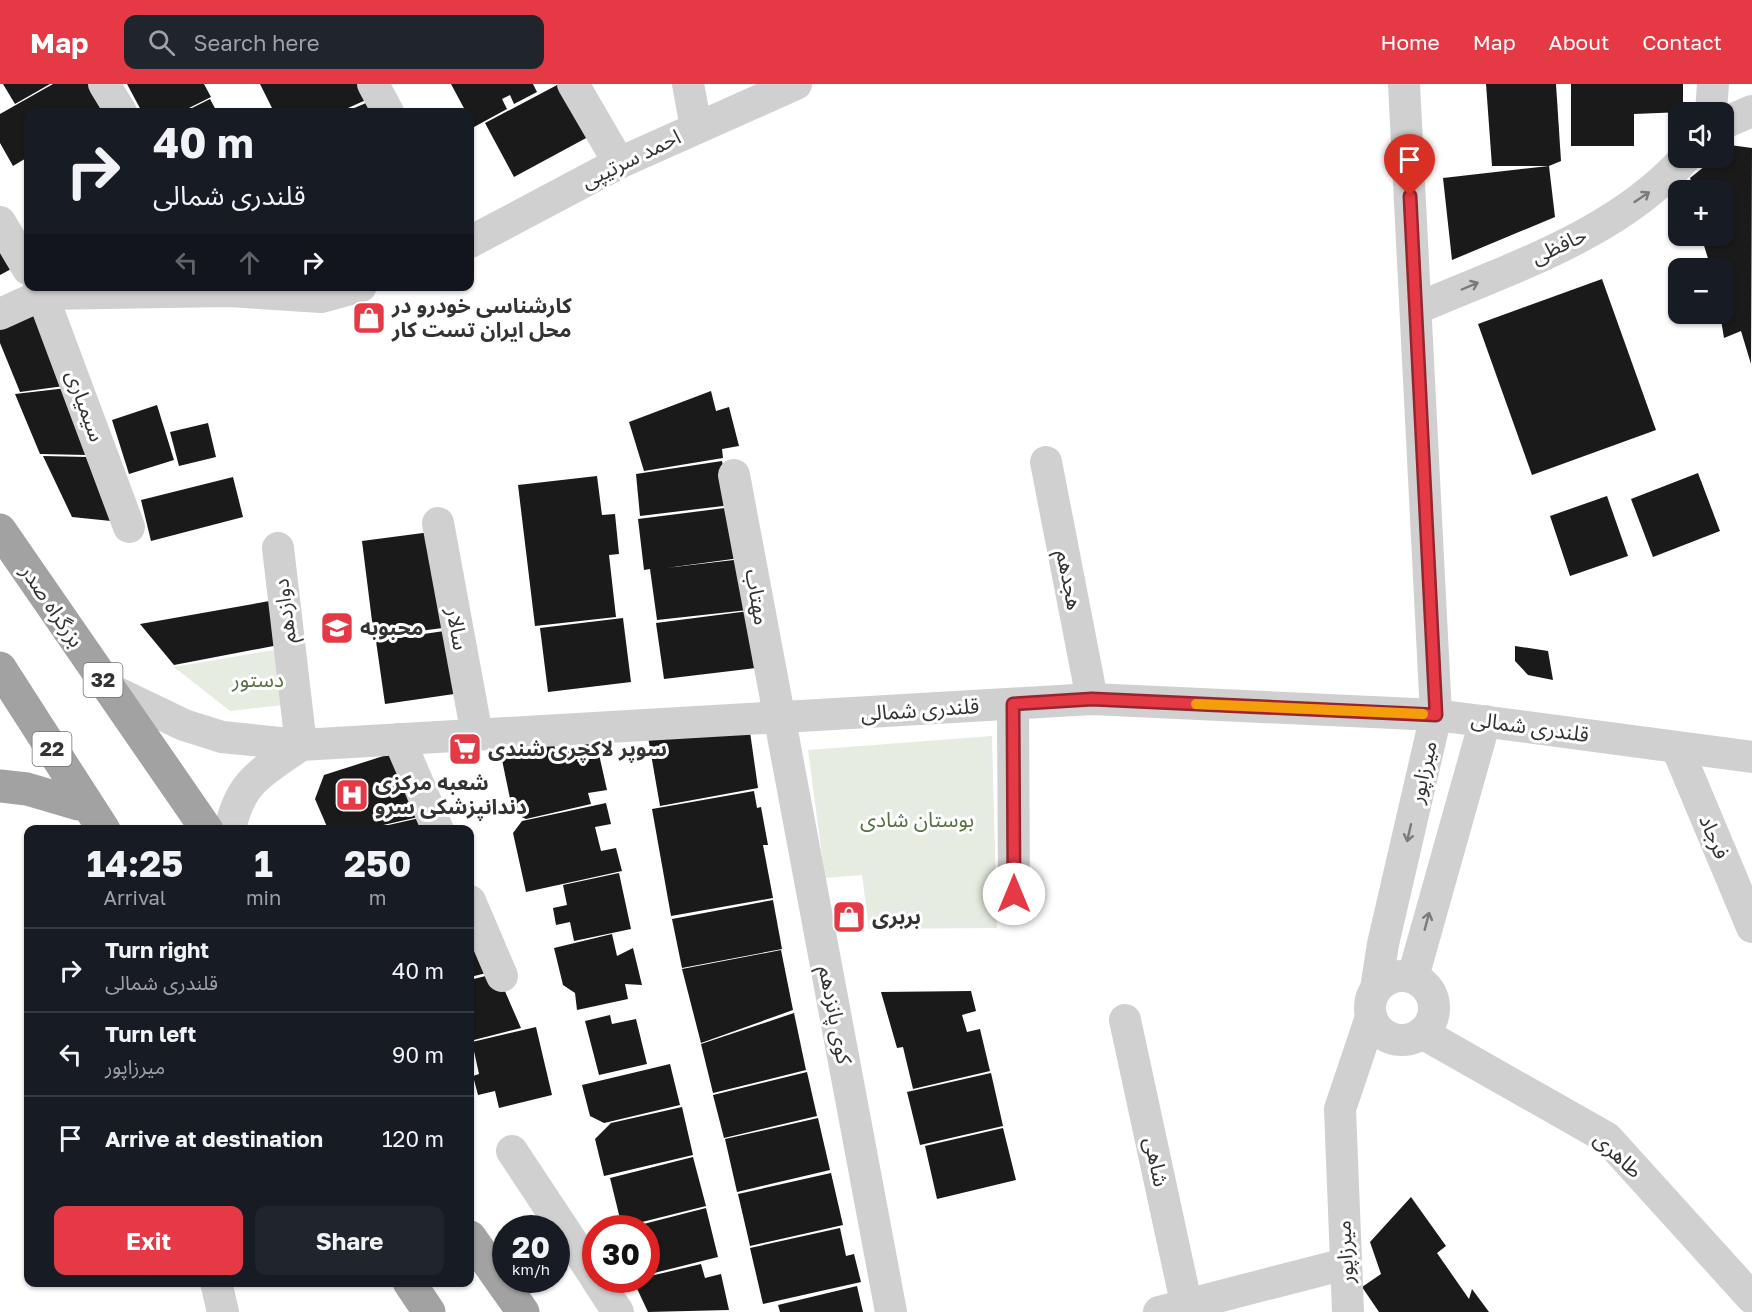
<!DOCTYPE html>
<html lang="en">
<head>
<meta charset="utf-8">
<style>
  body { margin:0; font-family:"Golos Text","Noto Sans Arabic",sans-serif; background:#20242c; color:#f1f3f6; height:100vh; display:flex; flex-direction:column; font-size:22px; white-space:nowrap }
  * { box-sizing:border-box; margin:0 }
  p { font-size:20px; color:#9ea1a6 }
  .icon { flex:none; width:33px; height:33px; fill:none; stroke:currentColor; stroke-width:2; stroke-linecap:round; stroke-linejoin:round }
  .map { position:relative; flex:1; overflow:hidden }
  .side { position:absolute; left:24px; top:741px; width:450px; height:462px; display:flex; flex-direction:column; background:#171b24; border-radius:12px; box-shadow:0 2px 4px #0004 }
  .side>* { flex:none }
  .hud { position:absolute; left:24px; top:24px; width:450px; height:183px; border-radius:12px; box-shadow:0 2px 4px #0004; background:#171b24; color:#f1f3f6; overflow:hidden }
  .tools { position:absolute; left:1668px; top:18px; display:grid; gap:12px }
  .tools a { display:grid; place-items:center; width:66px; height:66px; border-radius:12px; background:#171b24; box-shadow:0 2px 4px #0004; font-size:30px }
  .speed { position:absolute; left:492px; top:1131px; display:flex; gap:12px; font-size:30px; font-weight:700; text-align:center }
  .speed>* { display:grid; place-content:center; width:78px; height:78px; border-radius:50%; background:#171b24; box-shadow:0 2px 4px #0004; line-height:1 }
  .speed small { font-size:15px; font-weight:400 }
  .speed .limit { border:9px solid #d22; background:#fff; color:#111 }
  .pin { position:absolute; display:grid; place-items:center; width:51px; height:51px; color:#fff; margin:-62px -26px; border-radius:50% 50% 50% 0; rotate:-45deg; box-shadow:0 0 6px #0007 }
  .pin .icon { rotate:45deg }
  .me { position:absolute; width:66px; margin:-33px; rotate:0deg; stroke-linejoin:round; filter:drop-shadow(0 0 4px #0008) }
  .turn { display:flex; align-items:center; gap:21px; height:126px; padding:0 30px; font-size:27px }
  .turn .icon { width:78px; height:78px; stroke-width:2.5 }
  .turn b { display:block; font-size:42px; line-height:51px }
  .lanes { display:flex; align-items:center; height:57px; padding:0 30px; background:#0003; justify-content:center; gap:30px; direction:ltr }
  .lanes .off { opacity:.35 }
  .eta { display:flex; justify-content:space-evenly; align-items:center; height:102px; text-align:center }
  .eta b { font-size:36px; font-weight:700; line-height:42px }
  .cta { display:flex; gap:12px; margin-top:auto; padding:12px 30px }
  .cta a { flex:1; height:69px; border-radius:12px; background:#e63946; color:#fff; font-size:24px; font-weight:700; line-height:69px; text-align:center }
  .cta a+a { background:#20242c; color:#f1f3f6 }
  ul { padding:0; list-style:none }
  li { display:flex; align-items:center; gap:18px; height:84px; padding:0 30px; border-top:2px solid #363941 }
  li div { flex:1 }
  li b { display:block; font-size:22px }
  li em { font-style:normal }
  header { display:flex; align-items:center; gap:36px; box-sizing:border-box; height:84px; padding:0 30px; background:#e63946; color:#fff }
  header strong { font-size:28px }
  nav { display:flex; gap:33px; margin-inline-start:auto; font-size:21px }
  .search { width:420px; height:54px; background:#20242c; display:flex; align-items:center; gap:15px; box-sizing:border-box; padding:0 21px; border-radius:12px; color:#9ea1a6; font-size:22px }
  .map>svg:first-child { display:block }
  .green { fill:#e6ecdf }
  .building { fill:#1a1a1a }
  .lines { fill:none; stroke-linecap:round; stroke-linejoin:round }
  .minor { stroke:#d0d0d0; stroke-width:32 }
  .trunk { stroke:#a2a2a2; stroke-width:33 }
  .oneway { stroke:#7a7a7a }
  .route-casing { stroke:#96252e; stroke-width:15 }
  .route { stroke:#e63946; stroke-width:10 }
  .slow { stroke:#f59e0b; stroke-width:10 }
  .labels { text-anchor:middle; stroke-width:6; stroke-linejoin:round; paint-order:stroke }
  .shield { fill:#fff; stroke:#707070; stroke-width:1.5 }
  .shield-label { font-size:20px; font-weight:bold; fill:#333 }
  .street-label { font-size:21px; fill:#333; stroke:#fff }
  .poi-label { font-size:21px; font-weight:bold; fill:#333; stroke:#fff; text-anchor:start }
  .park-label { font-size:21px; fill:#56703f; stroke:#fff }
</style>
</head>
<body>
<header>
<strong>Map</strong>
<div class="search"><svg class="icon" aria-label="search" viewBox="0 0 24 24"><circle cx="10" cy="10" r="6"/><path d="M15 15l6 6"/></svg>Search here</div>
<nav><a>Home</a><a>Map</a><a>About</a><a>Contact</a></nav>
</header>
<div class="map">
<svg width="1752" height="1228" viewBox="0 0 1752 1228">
  <rect width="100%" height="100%" fill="#fff"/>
  <!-- green -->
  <g class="green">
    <path d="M285,564L292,620L230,627L174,583Z"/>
    <path d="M992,652L997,844L869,845L862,791L825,794L808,666Z"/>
  </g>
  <!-- building -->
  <g class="building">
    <path d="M3,0H50L15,20Z"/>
    <path d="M53,0H100L108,28H28V73L13,82L0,59V30Z"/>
    <path d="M127,0H204L211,13L181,28H142Z"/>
    <path d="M260,0H358L366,16L339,28H274Z"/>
    <path d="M451,0H533L537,8L514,20L510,11L502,15L507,25L474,43L470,28H466Z"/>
    <path d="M559,0L588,53L514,93L485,39Z"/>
    <path d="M1486,0H1556L1561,77L1549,82H1492Z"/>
    <path d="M1571,0H1683V28L1634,30V62H1571Z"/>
    <path d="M210,15L217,28H184Z"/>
    <path d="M366,19L371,28H345Z"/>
    <path d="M1730,61L1752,64L1751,280L1741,247L1724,254L1720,230H1724V184H1711L1701,152H1724V106H1694L1690,94L1715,74H1724V67Z"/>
    <path d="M1549,82L1555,133L1452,176L1443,94Z"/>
    <path d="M0,161L13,184L0,191Z"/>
    <path d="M1602,195L1656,346L1532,391L1478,240Z"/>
    <path d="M34,218L64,302L20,308L0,259V234Z"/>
    <path d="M67,304L87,371L40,370L15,310Z"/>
    <path d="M711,307L716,327L729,323L739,362L722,365L723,374L644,387L629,338Z"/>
    <path d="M157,321L174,376L129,390L112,336Z"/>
    <path d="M208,339L216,373L179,382L170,348Z"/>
    <path d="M43,372L88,373L111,437L72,433Z"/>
    <path d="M722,377L731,421L640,432L636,390Z"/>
    <path d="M1698,389L1720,447L1653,473L1631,415Z"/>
    <path d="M597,392L602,431L615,430L619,470L609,471L616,533L535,542L518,401Z"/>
    <path d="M233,393L243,433L151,457L141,416Z"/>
    <path d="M1607,412L1628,472L1570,492L1550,432Z"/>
    <path d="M733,423L740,474L666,484L742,475L748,526L657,536L650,485L644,486L638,435Z"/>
    <path d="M438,447L450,543L374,553L362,457Z"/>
    <path d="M275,516L284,560L174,581L140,540Z"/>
    <path d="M749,527L756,584L664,595L656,539Z"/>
    <path d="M623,534L631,598L548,608L540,544Z"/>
    <path d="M451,546L461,609L385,620L376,557Z"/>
    <path d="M1515,562L1548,567L1553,596L1528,591L1515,577Z"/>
    <path d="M749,641L758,704L660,722L647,647Z"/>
    <path d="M553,655L556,669L596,657L607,706L588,709L591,720L526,735L513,729L501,671L527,659Z"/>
    <path d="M396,668L423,732L361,746L328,745L315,715L324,691Z"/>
    <path d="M754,707L757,724L761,723L768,761H763L773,814L671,832L652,725Z"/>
    <path d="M606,719L611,740L595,743L601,767L616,764L622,787L526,808L513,749L522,737Z"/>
    <path d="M424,733L430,746H371V745Z"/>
    <path d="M619,789L631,845L574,857L570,838L556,841L553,824L567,821L563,801Z"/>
    <path d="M773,816L782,865L682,884L672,835Z"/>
    <path d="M470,844L495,887L470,893Z"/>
    <path d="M612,850L617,872L633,864L642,901L625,900L628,915L577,926L575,909L563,901L554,864Z"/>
    <path d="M781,866L793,926L701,959L682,885Z"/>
    <path d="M497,889L521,944L470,957V896Z"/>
    <path d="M971,907L976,927L962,931L967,948L980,945L990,987L913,1005L903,963L897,964L881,908Z"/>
    <path d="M794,929L806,986L713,1009L701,960Z"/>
    <path d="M610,931L612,940L636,935L647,980L599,991L585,937Z"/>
    <path d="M536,943L552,1011L499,1024L495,1007L478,1011L473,992L479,990L472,958Z"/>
    <path d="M670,980L680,1021L604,1039L590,1032L582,1001Z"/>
    <path d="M807,988L817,1032L724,1054L713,1011Z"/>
    <path d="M991,989L1003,1042L920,1061L907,1008Z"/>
    <path d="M682,1023L693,1071L604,1092L595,1055L611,1039Z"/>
    <path d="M818,1034L830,1086L737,1108L725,1055Z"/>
    <path d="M1003,1044L1016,1096L937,1115L925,1062Z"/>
    <path d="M693,1073L706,1122L622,1143L610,1094Z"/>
    <path d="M831,1089L843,1141L750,1162L738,1110Z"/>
    <path d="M1411,1113L1446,1162L1437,1169L1469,1215L1472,1205L1489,1228H1379L1362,1203L1381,1190L1370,1158Z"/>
    <path d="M706,1124L718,1173L646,1191V1144H628Z"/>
    <path d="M840,1144L846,1172L854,1170L861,1198L763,1220L750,1164Z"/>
    <path d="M701,1180L705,1194L721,1190L729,1226L648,1228L633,1196H646V1193Z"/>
    <path d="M857,1202L863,1228H780L778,1221Z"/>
  </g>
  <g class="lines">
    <!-- minor -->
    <g class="minor">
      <path d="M104,0L121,28"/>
      <path d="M373,0L388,28"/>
      <path d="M573,0L619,79"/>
      <path d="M688,0L696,43"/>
      <path d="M1711,28L1713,0"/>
      <path d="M1724,39L1752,27"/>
      <path d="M0,138L28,185"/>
      <path d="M470,158L619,79L796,0"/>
      <path d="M39,202L129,443"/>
      <path d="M1416,225C1510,184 1615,152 1685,74"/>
      <path d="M0,230L44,210L229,207L321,213L361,202"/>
      <path d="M1046,378L1092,615"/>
      <path d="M734,391L891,1228"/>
      <path d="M438,439L477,651"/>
      <path d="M278,464L301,661"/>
      <path d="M109,605L184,641L222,653L301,661L1092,615L1436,631L1752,673"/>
      <path d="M1013,620L1014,810"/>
      <path d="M399,655L438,746"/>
      <path d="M1677,664L1752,843"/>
      <path d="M230,746C240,696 263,688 301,661"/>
      <path d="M470,817L502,892"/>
      <circle cx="1402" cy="924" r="32"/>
      <path d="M1413,893L1485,637"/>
      <path d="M1376,905L1383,860L1436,631L1404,0"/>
      <path d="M1125,936L1188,1228"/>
      <path d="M1422,949L1607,1054L1752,1214"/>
      <path d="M512,1067L596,1194"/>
      <path d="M597,1196L618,1228"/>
      <path d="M216,1198L223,1228"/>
      <path d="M1159,1228L1345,1180"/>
      <path d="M1348,1228L1340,1025L1371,933"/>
    </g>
    <!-- trunk -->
    <g class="trunk">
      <path d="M0,446L207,746"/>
      <path d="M0,584L104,746"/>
      <path d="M0,702L27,705L78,720"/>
      <path d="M470,1153L523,1228"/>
      <path d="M409,1198L429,1228"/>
    </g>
  </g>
  <!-- one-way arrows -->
  <defs><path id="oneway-shaft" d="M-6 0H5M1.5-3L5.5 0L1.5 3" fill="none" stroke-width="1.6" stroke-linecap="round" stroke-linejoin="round" transform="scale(1.5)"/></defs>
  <g class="oneway">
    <use href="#oneway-shaft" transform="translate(1642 113) rotate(-34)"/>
    <use href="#oneway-shaft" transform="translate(1470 202) rotate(-23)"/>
    <use href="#oneway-shaft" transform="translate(1409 749) rotate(103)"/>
    <use href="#oneway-shaft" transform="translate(1427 837) rotate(-75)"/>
  </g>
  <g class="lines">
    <!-- route casing -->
    <g class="route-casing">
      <path id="route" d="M1014,810L1013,620L1092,615L1436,631L1410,112"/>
    </g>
    <!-- route -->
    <use href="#route" class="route"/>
    <!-- slow -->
    <path class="slow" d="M1196,620L1423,630"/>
  </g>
  <!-- icons -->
  <defs>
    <g id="shop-square" transform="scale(1.725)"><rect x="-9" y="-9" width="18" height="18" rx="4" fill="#e63946" stroke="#fff"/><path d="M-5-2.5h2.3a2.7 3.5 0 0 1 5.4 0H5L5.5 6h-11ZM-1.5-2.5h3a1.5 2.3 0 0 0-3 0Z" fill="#fff"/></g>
    <g id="school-square" transform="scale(1.725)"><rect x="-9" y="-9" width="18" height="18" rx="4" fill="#e63946" stroke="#fff"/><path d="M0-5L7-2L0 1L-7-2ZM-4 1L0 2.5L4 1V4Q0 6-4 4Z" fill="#fff"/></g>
    <g id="supermarket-square" transform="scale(1.725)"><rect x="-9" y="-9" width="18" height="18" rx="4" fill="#e63946" stroke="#fff"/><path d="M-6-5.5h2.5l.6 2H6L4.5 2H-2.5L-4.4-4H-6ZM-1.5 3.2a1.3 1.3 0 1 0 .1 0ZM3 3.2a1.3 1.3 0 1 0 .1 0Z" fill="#fff"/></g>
    <g id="hospital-square" transform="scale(1.725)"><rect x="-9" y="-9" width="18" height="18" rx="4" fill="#e63946" stroke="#fff"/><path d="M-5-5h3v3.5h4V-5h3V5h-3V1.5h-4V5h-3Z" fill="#fff"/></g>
  </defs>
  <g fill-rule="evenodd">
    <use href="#shop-square" x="369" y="234"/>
    <use href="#school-square" x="337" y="544"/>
    <use href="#supermarket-square" x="465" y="665"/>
    <use href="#hospital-square" x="352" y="711"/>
    <use href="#shop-square" x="849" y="833"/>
  </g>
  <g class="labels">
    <!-- shield labels -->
    <g class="shield">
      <rect x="83.5" y="579" width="39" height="34" rx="4.5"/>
      <rect x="32.5" y="648" width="39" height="34" rx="4.5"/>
    </g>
    <g class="shield-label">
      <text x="103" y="603">32</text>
      <text x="52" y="672">22</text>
    </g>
    <!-- street labels -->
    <g class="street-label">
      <text transform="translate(631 75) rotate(-26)" y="7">احمد سرتیپی</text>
      <text transform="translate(1559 162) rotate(-25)" y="7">حافظی</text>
      <text transform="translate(85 322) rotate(70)" y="7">سیمیاری</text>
      <text transform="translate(1069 496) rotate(79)" y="7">هجدهم</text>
      <text transform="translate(757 513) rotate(80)" y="7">مهتاب</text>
      <text transform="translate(52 522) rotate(56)" y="7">بزرگراه صدر</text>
      <text transform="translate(285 527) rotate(-97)" y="7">دوازدهم</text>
      <text transform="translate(457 545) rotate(80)" y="7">سالار</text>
      <text transform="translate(920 626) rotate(-4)" y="7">قلندری شمالی</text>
      <text transform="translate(1530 643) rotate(8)" y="7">قلندری شمالی</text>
      <text transform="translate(1423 688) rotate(-77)" y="7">میرزاپور</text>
      <text transform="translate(1714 753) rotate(67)" y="7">فرجاد</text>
      <text transform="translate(835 931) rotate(79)" y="7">کوی پانزدهم</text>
      <text transform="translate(1618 1071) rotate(43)" y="7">طاهری</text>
      <text transform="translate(1156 1078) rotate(78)" y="7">شاهی</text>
      <text transform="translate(1345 1168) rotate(-93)" y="7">میرزاپور</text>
    </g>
    <!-- poi labels -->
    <g class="poi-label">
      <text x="392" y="229">کارشناسی خودرو در<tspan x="392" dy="24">محل ایران تست کار</tspan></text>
      <text x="360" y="551">محبوبه</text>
      <text x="488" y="672">سوپر لاکچری شندی</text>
      <text x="375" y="706">شعبه مرکزی<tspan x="375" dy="24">دندانپزشکی سرو</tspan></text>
      <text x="872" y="840">بربری</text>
    </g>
    <!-- park labels -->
    <g class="park-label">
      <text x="258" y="603">دستور</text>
      <text x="917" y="743">بوستان شادی</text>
    </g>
  </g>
</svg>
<div class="tools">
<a><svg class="icon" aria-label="sound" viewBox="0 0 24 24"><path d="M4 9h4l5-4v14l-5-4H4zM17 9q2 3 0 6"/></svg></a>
<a>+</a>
<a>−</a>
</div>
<div class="speed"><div>20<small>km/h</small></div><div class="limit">30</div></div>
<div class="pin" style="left:1410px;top:112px;background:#d93025"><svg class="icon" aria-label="arrive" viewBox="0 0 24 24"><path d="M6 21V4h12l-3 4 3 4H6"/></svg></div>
<svg class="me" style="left:1014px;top:810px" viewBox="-20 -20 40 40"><circle r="19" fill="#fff"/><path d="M0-13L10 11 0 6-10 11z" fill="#e63946"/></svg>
<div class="hud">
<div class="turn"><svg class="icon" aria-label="right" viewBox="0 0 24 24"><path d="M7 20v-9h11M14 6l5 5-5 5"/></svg><div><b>40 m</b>قلندری شمالی</div></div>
<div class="lanes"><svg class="icon off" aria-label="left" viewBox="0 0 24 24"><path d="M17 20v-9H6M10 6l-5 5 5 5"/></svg><svg class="icon off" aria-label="ahead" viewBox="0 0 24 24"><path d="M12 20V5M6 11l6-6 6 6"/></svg><svg class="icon" aria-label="right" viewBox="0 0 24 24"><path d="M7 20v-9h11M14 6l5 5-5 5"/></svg></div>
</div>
<section class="side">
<div class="eta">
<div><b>14:25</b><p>Arrival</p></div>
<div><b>1</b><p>min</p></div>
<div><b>250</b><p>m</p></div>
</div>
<ul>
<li><svg class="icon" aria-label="right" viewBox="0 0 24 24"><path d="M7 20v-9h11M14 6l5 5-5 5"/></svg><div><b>Turn right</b><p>قلندری شمالی</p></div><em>40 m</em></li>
<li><svg class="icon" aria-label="left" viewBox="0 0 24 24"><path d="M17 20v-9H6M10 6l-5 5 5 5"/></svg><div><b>Turn left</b><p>میرزاپور</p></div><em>90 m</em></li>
<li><svg class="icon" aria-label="arrive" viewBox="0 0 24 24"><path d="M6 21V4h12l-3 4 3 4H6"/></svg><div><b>Arrive at destination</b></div><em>120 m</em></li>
</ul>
<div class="cta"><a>Exit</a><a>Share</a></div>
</section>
</div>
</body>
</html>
